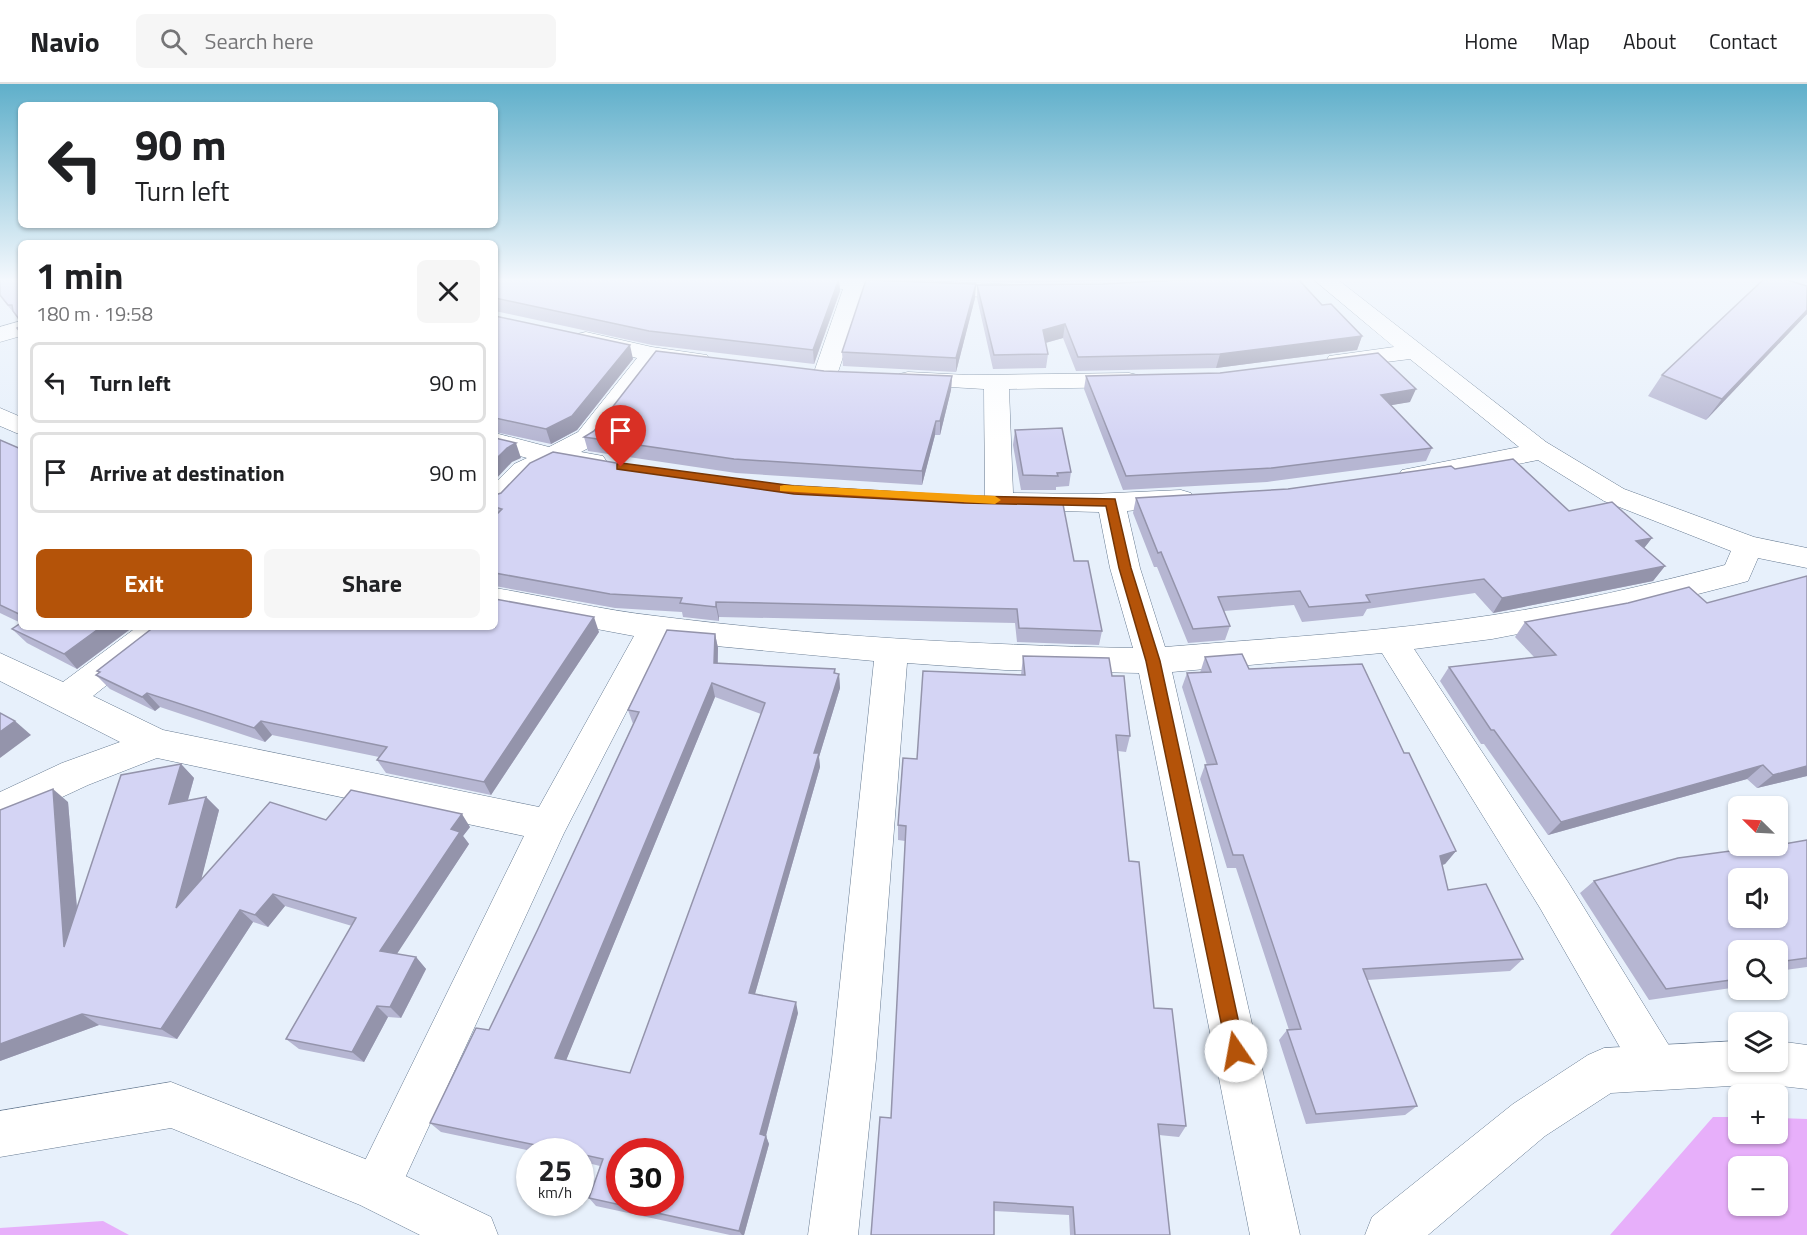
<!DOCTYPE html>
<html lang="en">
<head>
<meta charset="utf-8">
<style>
  body { margin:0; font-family:"Titillium Web",sans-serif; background:#f6f6f6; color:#202124; height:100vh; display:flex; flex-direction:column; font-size:22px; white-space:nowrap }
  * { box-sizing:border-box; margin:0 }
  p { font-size:20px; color:#757577 }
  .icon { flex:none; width:33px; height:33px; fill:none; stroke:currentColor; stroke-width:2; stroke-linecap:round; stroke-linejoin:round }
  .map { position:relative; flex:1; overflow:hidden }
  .side { position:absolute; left:18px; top:156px; width:480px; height:390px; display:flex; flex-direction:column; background:#fff; border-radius:9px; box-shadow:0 2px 4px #0004 }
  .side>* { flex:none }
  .top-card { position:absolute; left:18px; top:18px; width:480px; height:126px; border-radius:9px; box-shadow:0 2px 4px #0004; background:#fff; color:#202124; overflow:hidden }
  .needle { width:39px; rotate:294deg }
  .buttons { position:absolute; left:1728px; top:712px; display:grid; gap:12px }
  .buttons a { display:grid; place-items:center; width:60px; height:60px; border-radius:9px; background:#fff; box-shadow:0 2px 4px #0004; font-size:30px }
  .speed { position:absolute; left:516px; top:1054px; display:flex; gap:12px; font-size:30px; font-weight:700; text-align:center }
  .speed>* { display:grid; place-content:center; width:78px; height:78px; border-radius:50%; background:#fff; box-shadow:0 2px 4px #0004; line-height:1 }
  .speed small { font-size:15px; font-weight:400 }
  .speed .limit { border:9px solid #d22; background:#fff; color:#111 }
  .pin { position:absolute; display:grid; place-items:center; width:51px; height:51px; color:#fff; margin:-62px -26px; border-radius:50% 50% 50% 0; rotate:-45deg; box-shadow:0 0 6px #0007 }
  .pin .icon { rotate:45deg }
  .me { position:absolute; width:66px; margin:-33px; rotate:348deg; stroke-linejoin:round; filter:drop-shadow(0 0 4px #0008) }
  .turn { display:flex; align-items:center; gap:21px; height:126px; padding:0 18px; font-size:27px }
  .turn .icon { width:78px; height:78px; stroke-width:2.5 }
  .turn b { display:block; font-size:42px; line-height:51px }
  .round { display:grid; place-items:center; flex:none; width:63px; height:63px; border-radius:9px; background:#f6f6f6 }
  .overview { display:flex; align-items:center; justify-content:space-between; height:102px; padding:0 18px }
  h1 { font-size:36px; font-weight:700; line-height:45px }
  .primary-button { display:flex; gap:12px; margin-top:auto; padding:12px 18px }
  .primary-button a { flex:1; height:69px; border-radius:9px; background:#b45309; color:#fff; font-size:24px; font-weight:700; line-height:69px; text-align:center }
  .primary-button a+a { background:#f6f6f6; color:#202124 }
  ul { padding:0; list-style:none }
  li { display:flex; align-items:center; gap:18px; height:81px; margin:0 12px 9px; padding:0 6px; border:3px solid #e0e0e0; border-radius:9px }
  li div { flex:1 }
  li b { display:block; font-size:22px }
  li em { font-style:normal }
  header { display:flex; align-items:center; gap:36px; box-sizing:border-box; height:84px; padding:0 30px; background:#fff; border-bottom:2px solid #e0e0e0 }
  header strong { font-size:28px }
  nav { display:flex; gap:33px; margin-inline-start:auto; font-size:21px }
  .search { width:420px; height:54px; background:#f6f6f6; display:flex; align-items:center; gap:15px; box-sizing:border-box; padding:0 21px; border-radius:9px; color:#757577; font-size:22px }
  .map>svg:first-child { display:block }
  .green { fill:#e7affa; fill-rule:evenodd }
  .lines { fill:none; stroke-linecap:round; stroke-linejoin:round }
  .minor-casing { stroke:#667a91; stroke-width:1 }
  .tertiary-casing { stroke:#667a91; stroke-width:1 }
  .minor { fill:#fff; fill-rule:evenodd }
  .tertiary { fill:#fff; fill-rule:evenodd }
  .wall { fill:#b6b6d2; fill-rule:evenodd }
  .shaded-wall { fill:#9494ab }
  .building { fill:#d4d4f4; stroke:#9494ab; stroke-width:1.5; fill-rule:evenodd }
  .route { fill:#b45309; stroke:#753606; stroke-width:1.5 }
  .slow { fill:#f59e0b }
</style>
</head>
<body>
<header>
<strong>Navio</strong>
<div class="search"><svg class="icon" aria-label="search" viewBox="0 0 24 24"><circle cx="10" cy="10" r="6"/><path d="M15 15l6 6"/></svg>Search here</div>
<nav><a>Home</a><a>Map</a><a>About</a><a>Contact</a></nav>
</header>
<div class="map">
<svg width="1807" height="1151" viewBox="0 0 1807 1151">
  <rect width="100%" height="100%" fill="#e7f0fb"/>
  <!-- green -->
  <g class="green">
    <path d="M1713,1033H1738V1050H1778V1034L1807,1035V1151H1610ZM1738,1083H1778V1122H1738Z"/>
    <path d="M103,1137L129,1151H0V1144Z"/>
  </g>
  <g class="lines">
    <!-- minor casing -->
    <g class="minor-casing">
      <g id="minor">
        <path d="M789,195H877L1023,201L1031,203L1034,208L1031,213L1023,215L865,207L837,291L834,296L825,298L816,296L813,291L843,205L792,200Z"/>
        <path d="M1313,195H1337L1546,358L1624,405L1754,453L1807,464V484L1758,474L1748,497L1737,500L1616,531L1492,555L1414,565L1568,798L1673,968L1679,984L1673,1000L1657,1006L1641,1000L1540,824L1382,569L1172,588L1300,1151H1250L1139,589L1005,586L907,579L876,975L858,1151H808L832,975L874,577L663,557L564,749L393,1120L376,1127L359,1120L352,1103L524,752L157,674L88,701L0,742V708L62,679L120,658L0,597V569L63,598L137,543H175L170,551L93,612L163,646L539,723L634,552L495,526V504C549,513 602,526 656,532C814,552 974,561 1133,564L1110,484L1099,428L1017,426L989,422L985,416L984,305L899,300L896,295L899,290L908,288L968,291L1129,289L1138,291L1141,296L1138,301L1129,303L1009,305L1013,409L1091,410L1181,406L1191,409L1195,415L1191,421L1127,427L1140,484L1165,563C1274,554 1384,548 1493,531C1571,519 1648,501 1725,481L1731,467L1604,417L1538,376L1412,401L1402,398L1398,392L1402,386L1519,363L1410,275L1338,284L1329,282L1326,277L1329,272L1394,263Z"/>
        <path d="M21,237V252L0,258V243Z"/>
        <path d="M586,248L652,263L707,271L710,276L707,281L698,283L658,278L596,360L581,368L603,372L607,378L603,384C586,388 571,378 555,381C529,385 519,419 495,425V399L514,380L527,374L495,365V349L549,363L578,348L637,274L578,260L574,255L578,250Z"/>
        <path d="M0,324L21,333V351L0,342Z"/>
      </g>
    </g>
    <!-- tertiary casing -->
    <g class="tertiary-casing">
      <g id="tertiary">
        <path d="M1738,957V978H1778V957L1807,961V1005L1764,1000L1611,1009L1545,1052L1428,1151H1365L1372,1133L1513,1020L1588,971L1604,964Z"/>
        <path d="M171,998L393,1086L491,1133L498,1151H420L360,1121L171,1044L0,1073V1027Z"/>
      </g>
    </g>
    <!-- minor -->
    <use href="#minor" class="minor"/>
    <!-- tertiary -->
    <use href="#tertiary" class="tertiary"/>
  </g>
  <!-- wall -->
  <g class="wall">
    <path d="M0,195L21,238L0,212Z"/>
    <path d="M495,195H839L840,207L814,280L652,261L495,227Z"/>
    <path d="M921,195H1185L1021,199Z"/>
    <path d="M1103,200L1322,221L1362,252L1357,266L1216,284L1076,287L1063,254L1046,259L1048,270L1046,284L993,285L977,214V201Z"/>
    <path d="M1807,202V230L1706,336L1648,312L1662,291Z"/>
    <path d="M975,214L956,288L843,282L842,268Z"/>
    <path d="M495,232L633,275L577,346L551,360L495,348Z"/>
    <path d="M824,287L952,292L951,306L940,351H935L922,401L736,389L588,367L584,353Z"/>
    <path d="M1086,292L1410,318L1391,321L1432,364L1426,377L1267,398L1123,406L1084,305Z"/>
    <path d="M1015,346L1071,388L1069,402L1056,403V406H1021L1013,361Z"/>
    <path d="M0,356L21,365V539L0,529Z"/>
    <path d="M1455,385L1569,427L1652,454L1644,464L1665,482L1653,497L1493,529L1475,509L1367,525L1363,532L1302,538L1294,521L1224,527L1230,542L1225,556L1188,559L1157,483H1154L1133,429L1136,414L1288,405Z"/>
    <path d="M685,391L783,401L916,409V412L1074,477L1102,547L1099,561L1017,558L1015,539L719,533V537L683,533L682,528L615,524L495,502V411Z"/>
    <path d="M1525,538L1807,692L1757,704L1747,695L1548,751L1484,660H1481L1440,597L1449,583L1534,573L1515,553Z"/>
    <path d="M21,543H133L77,585L27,559L12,545Z"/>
    <path d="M599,548L491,711L386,689L377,676L379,673L272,651L265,658L160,623L155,627L110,605L96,591L99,589L97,587Z"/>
    <path d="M715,550L718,564V579L835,585V589L839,590L840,604L819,673L820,683L755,910L798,929L766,1052L769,1060L744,1151H730L596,1122L589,1114L600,1082L580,1077V1068H536L441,1048L430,1039L489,946L537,847L633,640L628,626ZM715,613L761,630L630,989L566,976Z"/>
    <path d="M1023,572L1112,592L1130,652L1126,668L1118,667L1129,777L1154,924L1186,1042L1179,1053L1159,1051L1170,1151H1070L1069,1131L994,1127L891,1034L905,757L898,756V741L917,675L1021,591Z"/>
    <path d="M1205,573L1249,585L1404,669L1456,767L1445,780L1442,781L1448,806L1523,875L1510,887L1367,896L1417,1022L1405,1031L1306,1040L1279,956L1287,946H1289L1236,784H1227L1200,695L1205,681H1207L1182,603L1187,589H1200Z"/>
    <path d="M181,680L194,694L188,716L206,713L219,726L201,795L326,736L470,743L463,752L469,760L396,870L416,873L426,885L401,934L388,933L364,978L299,965L286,955L352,842L285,822L268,843L253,838L177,955L99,941L0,977V726L68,718L77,823Z"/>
    <path d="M1807,756V883L1778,887V867H1738V903L1649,916L1580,809L1594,797Z"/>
  </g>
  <!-- shaded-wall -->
  <g class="shaded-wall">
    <path d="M839,195L840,207L814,280L813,266Z"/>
    <path d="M976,200L975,214L956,288V274Z"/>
    <path d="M1807,226V230L1706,336L1722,315Z"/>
    <path d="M1065,240L1063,254L1041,260L1043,246Z"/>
    <path d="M1362,252L1357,266L1216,284L1220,270Z"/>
    <path d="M630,261L633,275L577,346L551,360L546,345Z"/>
    <path d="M952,292L951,306L940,351V337Z"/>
    <path d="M1416,305L1410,318L1375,324L1381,311Z"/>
    <path d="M936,337L935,351L922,401V387Z"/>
    <path d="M516,359L521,374L512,378L495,396V376L507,364Z"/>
    <path d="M1652,454L1641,468L1636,457Z"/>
    <path d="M1665,482L1653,497L1493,529L1502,514Z"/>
    <path d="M716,518L719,533V537L716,523Z"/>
    <path d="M594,533L599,548L491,711L484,698Z"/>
    <path d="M101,543H133L77,585L64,570Z"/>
    <path d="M715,550L718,564L717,594L714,579Z"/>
    <path d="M835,585L836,599L839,590L840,604L819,673L820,683L752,920L749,909L814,669Z"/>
    <path d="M712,599L715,613L563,984L555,974Z"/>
    <path d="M147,609L160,623L155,627L142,613Z"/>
    <path d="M15,637L31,651L0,674V648Z"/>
    <path d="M261,637L272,651L265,658L254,644Z"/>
    <path d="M181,680L194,694L183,733L169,720Z"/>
    <path d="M1763,681L1747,695L1548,751L1561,738Z"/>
    <path d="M1807,682V692L1757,704L1773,691Z"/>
    <path d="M53,705L68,718L81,874L64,863Z"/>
    <path d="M206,713L219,726L191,836L176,824Z"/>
    <path d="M462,730L470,743L463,752L469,760L391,879L380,867L451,745Z"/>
    <path d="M1456,767L1445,780L1430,785L1440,772Z"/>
    <path d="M273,810L285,822L268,843L255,831Z"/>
    <path d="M240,826L253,838L177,955L161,945Z"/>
    <path d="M416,873L426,885L401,934L390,923Z"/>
    <path d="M796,918L798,929L764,1059L760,1050Z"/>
    <path d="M377,922L388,933L364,978L352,968Z"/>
    <path d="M82,930L99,941L0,977V960Z"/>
    <path d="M766,1052L769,1060L744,1151H742L739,1147Z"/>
  </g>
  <!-- building -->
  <g class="building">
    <path d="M0,195H21V238L13,227L12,221H8L0,211Z"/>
    <path d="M495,195H839L813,266L649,247L495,214Z"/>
    <path d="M1198,195H1298L1322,221L1331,220L1362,252L1220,270L1078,273L1065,240L1043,246L1048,270L994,271L977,201L1103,200Z"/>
    <path d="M1764,195H1784L1807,202V226L1722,315L1662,291Z"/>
    <path d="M866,196L976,200L956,274L842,268Z"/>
    <path d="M495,232L630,261L572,332L546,345L495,334Z"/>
    <path d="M21,242V249L17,244Z"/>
    <path d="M656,267L824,287L952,292L940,337H936L922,387L734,375L584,353L594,347Z"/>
    <path d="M1378,269L1416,305L1381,311L1432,364L1272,384L1126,392L1086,292L1220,289Z"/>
    <path d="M1062,344L1071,388L1057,389L1058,392L1023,391L1015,346Z"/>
    <path d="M495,354L516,359L507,364L495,376Z"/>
    <path d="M0,356L21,365V531L0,521Z"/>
    <path d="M553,368L685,391L783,401L916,409L915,412L1062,415L1074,477H1088L1102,547L1019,544L1017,525L716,518V523L680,519L682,514L610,510L495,489V432L502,425L495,423V411L501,409L530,379Z"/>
    <path d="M1513,375L1569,427L1612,418L1652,454L1636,457L1665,482L1502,514L1484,495L1366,511L1370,518L1309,523L1300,507L1218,513L1230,542L1193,545L1161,468L1158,469L1136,414L1288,405L1451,382L1455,385Z"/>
    <path d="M1807,492V682L1773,691L1763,681L1561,738L1494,646H1491L1449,583L1556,571L1525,538L1628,519L1689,503L1707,519Z"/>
    <path d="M495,515L594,533L484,698L377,676L387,663L261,637L254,644L147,609L142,613L96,591L100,588L97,587L154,543H495Z"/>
    <path d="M21,539V543H101L64,570L12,545Z"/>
    <path d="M667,546L715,550L714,579L835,585L834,589L839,590L814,669H819L749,909L796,918L760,1050L766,1052L739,1147L589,1114L603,1075L580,1070V1068H569L430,1039L476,944L489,946L537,847L639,628L628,626ZM712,599L765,619L630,989L555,974ZM620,1068H670V1119H620Z"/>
    <path d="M1242,570L1249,585L1362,580L1404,669H1409L1456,767L1440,772L1448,806L1486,800L1523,875L1363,885L1417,1022L1316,1030L1287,946L1301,945L1243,771H1233L1205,681L1217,680L1187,589L1211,588L1205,573Z"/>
    <path d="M1023,572L1109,574L1112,592H1124L1130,652L1116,651L1129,777L1139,778L1154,924L1172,925L1186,1042L1158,1040L1170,1151H1075L1073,1123L994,1118V1151H871L880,1033L891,1034L906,742L898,741L903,674L917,675L923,587L1025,591Z"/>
    <path d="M0,629L15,637L0,648Z"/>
    <path d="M181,680L169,720L206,713L176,824L270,718L326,736L351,706L462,730L451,745L460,748L380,867L416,873L390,923L377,922L352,968L286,955L356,834L273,810L255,831L240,826L161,945L82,930L0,960V726L53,705L64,863L121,691Z"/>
    <path d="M1807,756V874L1778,878V867H1738V895L1666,905L1594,797L1678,774L1768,762H1778V761ZM1738,795H1778V834H1738Z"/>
  </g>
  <!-- sky -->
  <linearGradient id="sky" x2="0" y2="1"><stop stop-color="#5fafca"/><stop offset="0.55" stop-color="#f4f8fd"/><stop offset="1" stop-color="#f4f8fd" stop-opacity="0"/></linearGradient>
  <rect width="1807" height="356" fill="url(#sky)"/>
  <!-- route -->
  <path class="route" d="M621,379L794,402L964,412L1115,415L1131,484L1160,577L1245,967L1242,974L1236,977L1229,974L1227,967L1146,577L1119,484L1106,422L964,419L794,410L617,385V380Z"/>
  <!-- slow -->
  <path class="slow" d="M784,401L995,412L1001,416L995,420L780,407V402Z"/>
</svg>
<div class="buttons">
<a><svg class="needle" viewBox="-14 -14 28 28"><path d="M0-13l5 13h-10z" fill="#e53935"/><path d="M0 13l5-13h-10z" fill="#757577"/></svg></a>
<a><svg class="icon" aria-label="sound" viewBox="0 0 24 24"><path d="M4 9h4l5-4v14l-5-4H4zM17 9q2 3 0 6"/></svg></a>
<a><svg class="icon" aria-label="search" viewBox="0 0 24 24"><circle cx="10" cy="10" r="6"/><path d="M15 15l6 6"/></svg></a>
<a><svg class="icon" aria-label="layers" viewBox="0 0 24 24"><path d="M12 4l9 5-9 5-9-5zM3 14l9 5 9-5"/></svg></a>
<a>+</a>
<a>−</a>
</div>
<div class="speed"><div>25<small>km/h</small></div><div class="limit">30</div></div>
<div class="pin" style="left:621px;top:383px;background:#d93025"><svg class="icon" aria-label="arrive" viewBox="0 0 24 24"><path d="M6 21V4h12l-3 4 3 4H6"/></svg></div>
<svg class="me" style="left:1236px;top:967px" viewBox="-20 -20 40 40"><circle r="19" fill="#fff"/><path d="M0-13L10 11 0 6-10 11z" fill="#b45309"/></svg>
<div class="top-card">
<div class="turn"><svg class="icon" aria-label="left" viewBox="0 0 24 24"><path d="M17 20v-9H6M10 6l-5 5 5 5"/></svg><div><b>90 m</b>Turn left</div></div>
</div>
<section class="side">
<div class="overview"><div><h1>1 min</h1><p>180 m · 19:58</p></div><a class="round"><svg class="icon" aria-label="close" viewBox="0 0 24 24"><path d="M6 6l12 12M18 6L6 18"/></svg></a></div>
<ul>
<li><svg class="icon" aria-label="left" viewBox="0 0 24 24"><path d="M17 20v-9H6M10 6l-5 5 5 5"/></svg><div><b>Turn left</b></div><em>90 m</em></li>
<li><svg class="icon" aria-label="arrive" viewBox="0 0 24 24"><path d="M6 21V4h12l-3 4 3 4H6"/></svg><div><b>Arrive at destination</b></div><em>90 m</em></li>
</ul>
<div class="primary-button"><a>Exit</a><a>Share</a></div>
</section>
</div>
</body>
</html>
